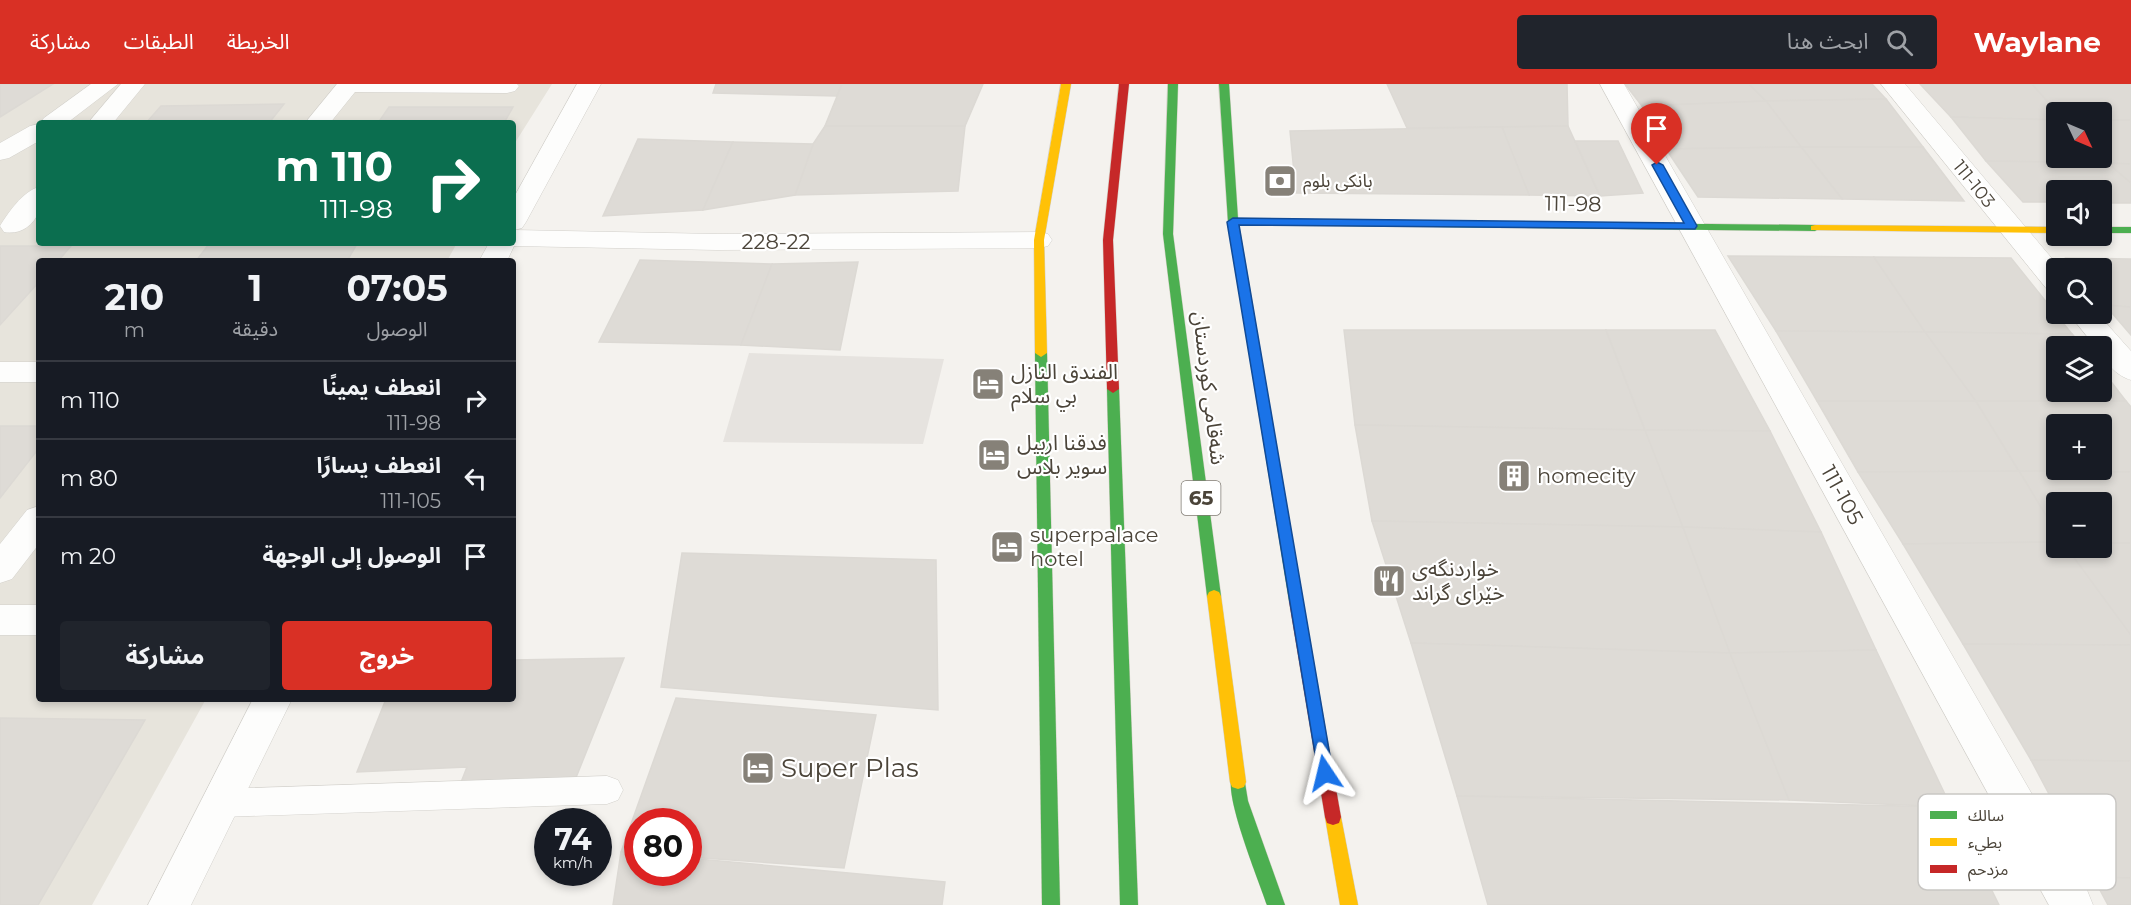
<!DOCTYPE html>
<html lang="ar">
<head>
<meta charset="utf-8">
<style>
  body { margin:0; font-family:Montserrat,"Noto Sans Arabic",sans-serif; background:#20242c; color:#f1f3f6; direction:rtl; height:100vh; display:flex; flex-direction:column; font-size:22px; white-space:nowrap }
  * { box-sizing:border-box; margin:0 }
  p { font-size:20px; color:#9ea1a6 }
  .icon { flex:none; width:33px; height:33px; fill:none; stroke:currentColor; stroke-width:2; stroke-linecap:round; stroke-linejoin:round }
  .map { position:relative; flex:1; overflow:hidden; direction:ltr }
  .details { position:absolute; left:36px; top:174px; width:480px; height:444px; display:flex; flex-direction:column; background:#171b24; border-radius:6px; box-shadow:0 3px 9px #0003; direction:rtl }
  .details>* { flex:none }
  .banner { position:absolute; left:36px; top:36px; width:480px; height:126px; border-radius:6px; box-shadow:0 3px 9px #0003; direction:rtl; background:#0b6e4f; color:#fff; overflow:hidden }
  .needle { width:39px; rotate:134deg }
  .controls { position:absolute; left:2046px; top:18px; display:grid; gap:12px }
  .controls a { display:grid; place-items:center; width:66px; height:66px; border-radius:6px; background:#171b24; box-shadow:0 3px 9px #0003; font-size:30px }
  .speed { position:absolute; left:534px; top:724px; display:flex; gap:12px; font-size:30px; font-weight:700; text-align:center }
  .speed>* { display:grid; place-content:center; width:78px; height:78px; border-radius:50%; background:#171b24; box-shadow:0 3px 9px #0003; line-height:1 }
  .speed small { font-size:15px; font-weight:400 }
  .speed .limit { border:9px solid #d22; background:#fff; color:#111 }
  .pin { position:absolute; display:grid; place-items:center; width:51px; height:51px; color:#fff; margin:-62px -26px; border-radius:50% 50% 50% 0; rotate:-45deg; box-shadow:0 0 6px #0007 }
  .pin .icon { rotate:45deg }
  .me { position:absolute; width:66px; margin:-33px; rotate:350deg; stroke-linejoin:round; filter:drop-shadow(0 0 4px #0008) }
  .turn { display:flex; align-items:center; gap:21px; height:126px; padding:0 24px; font-size:27px }
  .turn .icon { width:78px; height:78px; stroke-width:2.5 }
  .turn b { display:block; font-size:42px; line-height:51px }
  .eta { display:flex; justify-content:space-evenly; align-items:center; height:102px; text-align:center }
  .eta b { font-size:36px; font-weight:700; line-height:42px }
  .primary-button { display:flex; gap:12px; margin-top:auto; padding:12px 24px }
  .primary-button a { flex:1; height:69px; border-radius:6px; background:#d93025; color:#fff; font-size:24px; font-weight:700; line-height:69px; text-align:center }
  .primary-button a+a { background:#20242c; color:#f1f3f6 }
  ul { padding:0; list-style:none }
  li { display:flex; align-items:center; gap:18px; height:78px; padding:0 24px; border-top:2px solid #363941 }
  li div { flex:1 }
  li b { display:block; font-size:22px }
  li em { font-style:normal }
  header { display:flex; align-items:center; gap:36px; box-sizing:border-box; height:84px; padding:0 30px; background:#d93025; color:#fff }
  header strong { font-size:28px }
  nav { display:flex; gap:33px; margin-inline-start:auto; font-size:21px }
  .search { width:420px; height:54px; background:#20242c; display:flex; align-items:center; gap:15px; box-sizing:border-box; padding:0 21px; border-radius:6px; color:#9ea1a6; font-size:22px }
  .map>svg:first-child { display:block }
  .residential { fill:#e7e4dc }
  .parking { fill:#e6e3df }
  .building { fill:#dedbd6; stroke:#dcd9d4; stroke-width:1.5; fill-rule:evenodd }
  .lines { fill:none; stroke-linecap:round; stroke-linejoin:round }
  .lane-casing { stroke:#d2d0cb; stroke-width:1 }
  .street-casing { stroke:#d2d0cb; stroke-width:1 }
  .fast-casing { stroke:#d3cfc5; stroke-width:1 }
  .slow-casing { stroke:#d3cfc5; stroke-width:1 }
  .jam-casing { stroke:#d3cfc5; stroke-width:1 }
  .lane { fill:#fdfdfc; fill-rule:evenodd }
  .street { fill:#fdfdfc; fill-rule:evenodd }
  .fast { fill:#4caf50; fill-rule:evenodd }
  .slow { fill:#ffc107; fill-rule:evenodd }
  .jam { fill:#c62828; fill-rule:evenodd }
  .route { fill:#1a73e8; stroke:#114b97; stroke-width:1.5 }
  .labels { text-anchor:middle; stroke-width:4.5; stroke-linejoin:round; paint-order:stroke }
  .far-poi-label { font-size:18px; fill:#4b4439; stroke:#fff; text-anchor:start }
  .far-street-label { font-size:18px; fill:#4b4439; stroke:#fff }
  .shield { fill:#fff; stroke:#817c74; stroke-width:1.5 }
  .shield-label { font-size:20px; font-weight:bold; fill:#4b4439 }
  .street-label { font-size:21px; fill:#4b4439; stroke:#fff }
  .poi-label { font-size:21px; fill:#4b4439; stroke:#fff; text-anchor:start }
  .near-poi-label { font-size:26px; fill:#4b4439; stroke:#fff; text-anchor:start }
  .key { fill:#fff; stroke:#c9c7c4; stroke-width:1.5 }
  .key-label { font-size:16px; fill:#4b4439 }
</style>
</head>
<body>
<header>
<strong>Waylane</strong>
<div class="search"><svg class="icon" aria-label="search" viewBox="0 0 24 24"><circle cx="10" cy="10" r="6"/><path d="M15 15l6 6"/></svg>ابحث هنا</div>
<nav><a>الخريطة</a><a>الطبقات</a><a>مشاركة</a></nav>
</header>
<div class="map">
<svg width="2131" height="821" viewBox="0 0 2131 821">
  <rect width="100%" height="100%" fill="#f4f2ee"/>
  <!-- residential -->
  <path class="residential" d="M0,0H552L513,62V39H39V159H457L447,177H39V615H206L92,821H0Z"/>
  <!-- parking -->
  <path class="parking" d="M749,269L944,275L923,360L723,358Z"/>
  <!-- building -->
  <g class="building">
    <path d="M0,0H53L0,33Z"/>
    <path d="M716,0H842L837,12L713,9Z"/>
    <path d="M842,0H983L965,42H825Z"/>
    <path d="M1387,0H1567L1568,42L1407,44Z"/>
    <path d="M1625,0H1749L1766,17L1642,22Z"/>
    <path d="M1749,0H1872L1886,15L1766,17Z"/>
    <path d="M1920,0H2032L2057,28L2056,36L1951,33Z"/>
    <path d="M2032,0H2131V36H2102V28H2057Z"/>
    <path d="M1886,15L1923,63H1801L1766,17Z"/>
    <path d="M1766,17L1801,63L1666,65L1642,22Z"/>
    <path d="M284,20L269,39H146L161,22Z"/>
    <path d="M389,23H513L504,39H378Z"/>
    <path d="M1951,33L2056,36V74L2102,73L2108,79L1986,77Z"/>
    <path d="M2102,36H2131V80L2108,79L2102,73Z"/>
    <path d="M825,42H965L958,107L795,111L813,60Z"/>
    <path d="M1568,42L1600,112L1529,111L1502,43Z"/>
    <path d="M1502,43L1529,111L1296,109L1290,47Z"/>
    <path d="M638,55L733,58L703,126L603,132Z"/>
    <path d="M1575,57H1618L1643,109L1600,112Z"/>
    <path d="M733,58L813,60L795,111L703,126Z"/>
    <path d="M1801,63H1923L1964,117L1842,115Z"/>
    <path d="M1801,63L1842,115L1698,113L1666,65Z"/>
    <path d="M1986,77L2108,79L2131,99V119H2102V106H2056V118H2023Z"/>
    <path d="M2108,79L2131,80V99Z"/>
    <path d="M209,160H357L347,177H196Z"/>
    <path d="M0,162H71L58,177H39V198L0,241Z"/>
    <path d="M1728,172L1874,173L1925,248L1776,247Z"/>
    <path d="M1874,173L2011,174L2072,250L1925,248Z"/>
    <path d="M2066,174L2131,175V223L2105,221L2102,217V184H2075Z"/>
    <path d="M640,176L772,180L741,261L599,258Z"/>
    <path d="M858,178L840,266L741,261L772,180Z"/>
    <path d="M2105,221L2131,223V251Z"/>
    <path d="M1344,246H1606L1645,346L1355,341Z"/>
    <path d="M1606,246H1715L1770,347L1645,346Z"/>
    <path d="M1776,247L1925,248L1976,317H1817Z"/>
    <path d="M1925,248L2072,250L2083,262H2056V308H2102V286L2126,317H1976Z"/>
    <path d="M1817,317H1976L2019,387L1858,388Z"/>
    <path d="M1976,317H2126L2131,323V388L2019,387ZM2056,340H2102V386H2056Z"/>
    <path d="M1355,341L1645,346L1683,443L1372,437Z"/>
    <path d="M0,342H39V364L0,414Z"/>
    <path d="M1645,346L1770,347L1821,448L1683,443Z"/>
    <path d="M2019,387L2131,388V459H2102V418H2056V448Z"/>
    <path d="M2019,387L2056,448V458L1903,460L1858,388Z"/>
    <path d="M1372,437L1683,443L1730,569L1411,559Z"/>
    <path d="M1683,443L1821,448L1876,566L1730,569Z"/>
    <path d="M2056,458V464H2067L2131,551V561L1963,560L1903,460Z"/>
    <path d="M2102,459H2131V551L2067,464H2102Z"/>
    <path d="M682,469L936,476L938,626L661,603Z"/>
    <path d="M1411,559L1730,569L1789,716L1457,712Z"/>
    <path d="M1963,560L2131,561V677L2031,676Z"/>
    <path d="M1876,566L1951,723L1789,716L1730,569Z"/>
    <path d="M624,574L573,701L458,706L467,683L357,688L386,615H513V576Z"/>
    <path d="M676,614L876,631L844,784L688,773V738H638V769L621,768Z"/>
    <path d="M0,634L145,636L38,821H0Z"/>
    <path d="M2031,676L2131,677V794L2093,793Z"/>
    <path d="M1457,712L1951,723L1999,821H1488Z"/>
    <path d="M621,768L638,770V789H688V774L945,798L942,821H613Z"/>
    <path d="M2093,793L2131,794V821H2108Z"/>
  </g>
  <g class="lines">
    <!-- lane casing -->
    <g class="lane-casing">
      <path id="lane" d="M607,692L618,696L623,706L618,716L607,720L221,733L210,729L205,719L210,709L221,705Z"/>
    </g>
    <!-- street casing -->
    <g class="street-casing">
      <g id="street">
        <path d="M91,0H118L67,39H40L44,34Z"/>
        <path d="M121,0H145L113,39H88Z"/>
        <path d="M337,0H517L519,2L515,7L507,9L355,8L330,39H305Z"/>
        <path d="M577,0H601L526,138L522,144L514,146L717,150L1039,148L1048,150L1052,156L1048,162L1039,164L717,166L514,162L507,177H479L489,159H513V115Z"/>
        <path d="M1600,0H1624L2087,806L2093,821H2049Z"/>
        <path d="M1881,0H1905L2060,184H2056V207L2046,204Z"/>
        <path d="M39,40V57L9,74L0,76V59L30,42Z"/>
        <path d="M39,103C39,110 41,122 39,128C32,143 19,151 4,148L0,142C8,129 23,107 39,103Z"/>
        <path d="M2069,230H2098L2131,267V296C2117,292 2102,278 2102,262H2095Z"/>
        <rect x="0" y="278" width="39" height="20"/>
        <path d="M39,422V460L12,495L0,499V460L27,426Z"/>
        <rect x="0" y="521" width="39" height="30"/>
        <path d="M253,615H292L191,821H148Z"/>
      </g>
    </g>
    <!-- fast casing -->
    <g class="fast-casing">
      <g id="fast">
        <path d="M1168,0H1178L1173,150L1221,512L1219,516L1214,518L1209,516L1207,512L1163,150Z"/>
        <path d="M1219,0H1229L1238,135L1815,141L1820,144L1815,147L1239,141L1303,517L1301,521L1296,523L1291,521L1289,517L1228,138Z"/>
        <rect x="2102" y="143" width="29" height="6"/>
        <path d="M1041,265L1047,269L1060,821H1042L1035,269Z"/>
        <path d="M1113,301L1119,305L1138,821H1120L1107,305Z"/>
        <path d="M1238,691L1244,693L1248,717L1285,821H1267C1259,797 1224,712 1232,693Z"/>
      </g>
    </g>
    <!-- slow casing -->
    <g class="slow-casing">
      <g id="slow">
        <path d="M1061,0H1071L1044,156L1047,269L1041,273L1035,269L1034,156Z"/>
        <path d="M1815,141L2056,143V149L1811,146V142Z"/>
        <path d="M1214,506L1219,508L1221,512L1246,698L1244,703L1238,705L1232,703L1230,698L1207,512L1209,508Z"/>
        <path d="M1333,725L1339,727L1341,733L1358,821H1340L1325,733L1327,727Z"/>
      </g>
    </g>
    <!-- jam casing -->
    <g class="jam-casing">
      <g id="jam">
        <path d="M1119,0H1129L1113,156L1119,305L1113,309L1107,305L1103,156Z"/>
        <path d="M1296,511L1301,513L1303,517L1341,733L1339,739L1333,741L1327,739L1325,733L1289,517L1291,513Z"/>
      </g>
    </g>
    <!-- lane -->
    <use href="#lane" class="lane"/>
    <!-- street -->
    <use href="#street" class="street"/>
    <!-- fast -->
    <use href="#fast" class="fast"/>
    <!-- slow -->
    <use href="#slow" class="slow"/>
    <!-- jam -->
    <use href="#jam" class="jam"/>
  </g>
  <!-- route -->
  <path class="route" d="M1657,78L1663,81L1697,142L1695,145L1239,141L1333,689L1331,694L1325,696L1319,694L1227,138L1233,134L1684,139L1652,81Z"/>
  <!-- icons -->
  <defs>
    <g id="bank-square" transform="scale(1.725)"><rect x="-9" y="-9" width="18" height="18" rx="4" fill="#868178" stroke="#fff"/><path d="M-6-4H6V4H-6ZM0-2.3a2.3 2.3 0 1 0 0 4.6a2.3 2.3 0 1 0 0-4.6Z" fill="#fff"/></g>
    <g id="hotel-square" transform="scale(1.725)"><rect x="-9" y="-9" width="18" height="18" rx="4" fill="#868178" stroke="#fff"/><path d="M-6-4.5h1.5V1H6V5H4.5V3h-9V5H-6ZM-4 0a1.8 1.8 0 1 1 3.6 0ZM.5 0V-2.5h3Q6-2.5 6 0Z" fill="#fff"/></g>
    <g id="building-square" transform="scale(1.725)"><rect x="-9" y="-9" width="18" height="18" rx="4" fill="#868178" stroke="#fff"/><path d="M-4-6H4V6H1V3H-1V6H-4ZM-2.5-4.3h1.7v1.8h-1.7ZM.8-4.3h1.7v1.8H.8ZM-2.5-1h1.7V.8h-1.7ZM.8-1h1.7V.8H.8Z" fill="#fff"/></g>
    <g id="restaurant-square" transform="scale(1.725)"><rect x="-9" y="-9" width="18" height="18" rx="4" fill="#868178" stroke="#fff"/><path d="M-5-6h1v4h1v-4h1v4h1v-4h1v5L-1.5 .5V6h-2V.5L-5-1ZM5-6V6H3V1.5H1.5Q1.5-4 5-6Z" fill="#fff"/></g>
  </defs>
  <g fill-rule="evenodd">
    <use href="#bank-square" x="1280" y="97"/>
    <use href="#hotel-square" x="988" y="300"/>
    <use href="#hotel-square" x="994" y="371"/>
    <use href="#building-square" x="1514" y="392"/>
    <use href="#hotel-square" x="1007" y="463"/>
    <use href="#restaurant-square" x="1389" y="497"/>
    <use href="#hotel-square" x="758" y="684"/>
  </g>
  <g class="labels">
    <!-- far-poi labels -->
    <g class="far-poi-label">
      <text x="1303" y="103">بانکی بلوم</text>
    </g>
    <!-- far-street labels -->
    <g class="far-street-label">
      <text transform="translate(1974 100) rotate(51)" y="6">111-103</text>
    </g>
    <!-- shield labels -->
    <rect class="shield" x="1181.5" y="397" width="39" height="34" rx="4.5"/>
    <g class="shield-label">
      <text x="1201" y="421">65</text>
    </g>
    <!-- street labels -->
    <g class="street-label">
      <text transform="translate(1573 120) rotate(1)" y="7">111-98</text>
      <text x="776" y="165">228-22</text>
      <text transform="translate(1209 304) rotate(83)" y="7">شەقامی کوردستان</text>
      <text transform="translate(1842 411) rotate(61)" y="7">111-105</text>
    </g>
    <!-- poi labels -->
    <g class="poi-label">
      <text x="1011" y="295">الفندق النازل<tspan x="1011" dy="24">بي سلام</tspan></text>
      <text x="1017" y="366">فدقنا اربيل<tspan x="1017" dy="24">سوير بلاس</tspan></text>
      <text x="1537" y="399">homecity</text>
      <text x="1030" y="458">superpalace<tspan x="1030" dy="24">hotel</tspan></text>
      <text x="1412" y="492">خواردنگەی<tspan x="1412" dy="24">خێرای گراند</tspan></text>
    </g>
    <!-- near-poi labels -->
    <g class="near-poi-label">
      <text x="781" y="693">Super Plas</text>
    </g>
  </g>
  <!-- legend -->
  <rect x="1918" y="710" width="198" height="96" rx="9" class="key"/>
  <rect x="1930" y="727" width="27" height="8" fill="#4caf50"/>
  <rect x="1930" y="754" width="27" height="8" fill="#ffc107"/>
  <rect x="1930" y="781" width="27" height="8" fill="#c62828"/>
  <g class="key-label">
    <text x="1968" y="737">سالك</text>
    <text x="1968" y="764">بطيء</text>
    <text x="1968" y="791">مزدحم</text>
  </g>
</svg>
<div class="controls">
<a><svg class="needle" viewBox="-14 -14 28 28"><path d="M0-13l5 13h-10z" fill="#e53935"/><path d="M0 13l5-13h-10z" fill="#9ea1a6"/></svg></a>
<a><svg class="icon" aria-label="sound" viewBox="0 0 24 24"><path d="M4 9h4l5-4v14l-5-4H4zM17 9q2 3 0 6"/></svg></a>
<a><svg class="icon" aria-label="search" viewBox="0 0 24 24"><circle cx="10" cy="10" r="6"/><path d="M15 15l6 6"/></svg></a>
<a><svg class="icon" aria-label="layers" viewBox="0 0 24 24"><path d="M12 4l9 5-9 5-9-5zM3 14l9 5 9-5"/></svg></a>
<a>+</a>
<a>−</a>
</div>
<div class="speed"><div>74<small>km/h</small></div><div class="limit">80</div></div>
<div class="pin" style="left:1657px;top:81px;background:#d93025"><svg class="icon" aria-label="arrive" viewBox="0 0 24 24"><path d="M6 21V4h12l-3 4 3 4H6"/></svg></div>
<svg class="me" style="left:1325px;top:689px" viewBox="-20 -20 40 40"><path d="M0-17L14 15 0 8-14 15z" fill="#1a73e8" stroke="#fff" stroke-width="4"/></svg>
<div class="banner">
<div class="turn"><svg class="icon" aria-label="right" viewBox="0 0 24 24"><path d="M7 20v-9h11M14 6l5 5-5 5"/></svg><div><b>110 m</b>111-98</div></div>
</div>
<section class="details">
<div class="eta">
<div><b>07:05</b><p>الوصول</p></div>
<div><b>1</b><p>دقيقة</p></div>
<div><b>210</b><p>m</p></div>
</div>
<ul>
<li><svg class="icon" aria-label="right" viewBox="0 0 24 24"><path d="M7 20v-9h11M14 6l5 5-5 5"/></svg><div><b>انعطف يمينًا</b><p>111-98</p></div><em>110 m</em></li>
<li><svg class="icon" aria-label="left" viewBox="0 0 24 24"><path d="M17 20v-9H6M10 6l-5 5 5 5"/></svg><div><b>انعطف يسارًا</b><p>111-105</p></div><em>80 m</em></li>
<li><svg class="icon" aria-label="arrive" viewBox="0 0 24 24"><path d="M6 21V4h12l-3 4 3 4H6"/></svg><div><b>الوصول إلى الوجهة</b></div><em>20 m</em></li>
</ul>
<div class="primary-button"><a>خروج</a><a>مشاركة</a></div>
</section>
</div>
</body>
</html>
